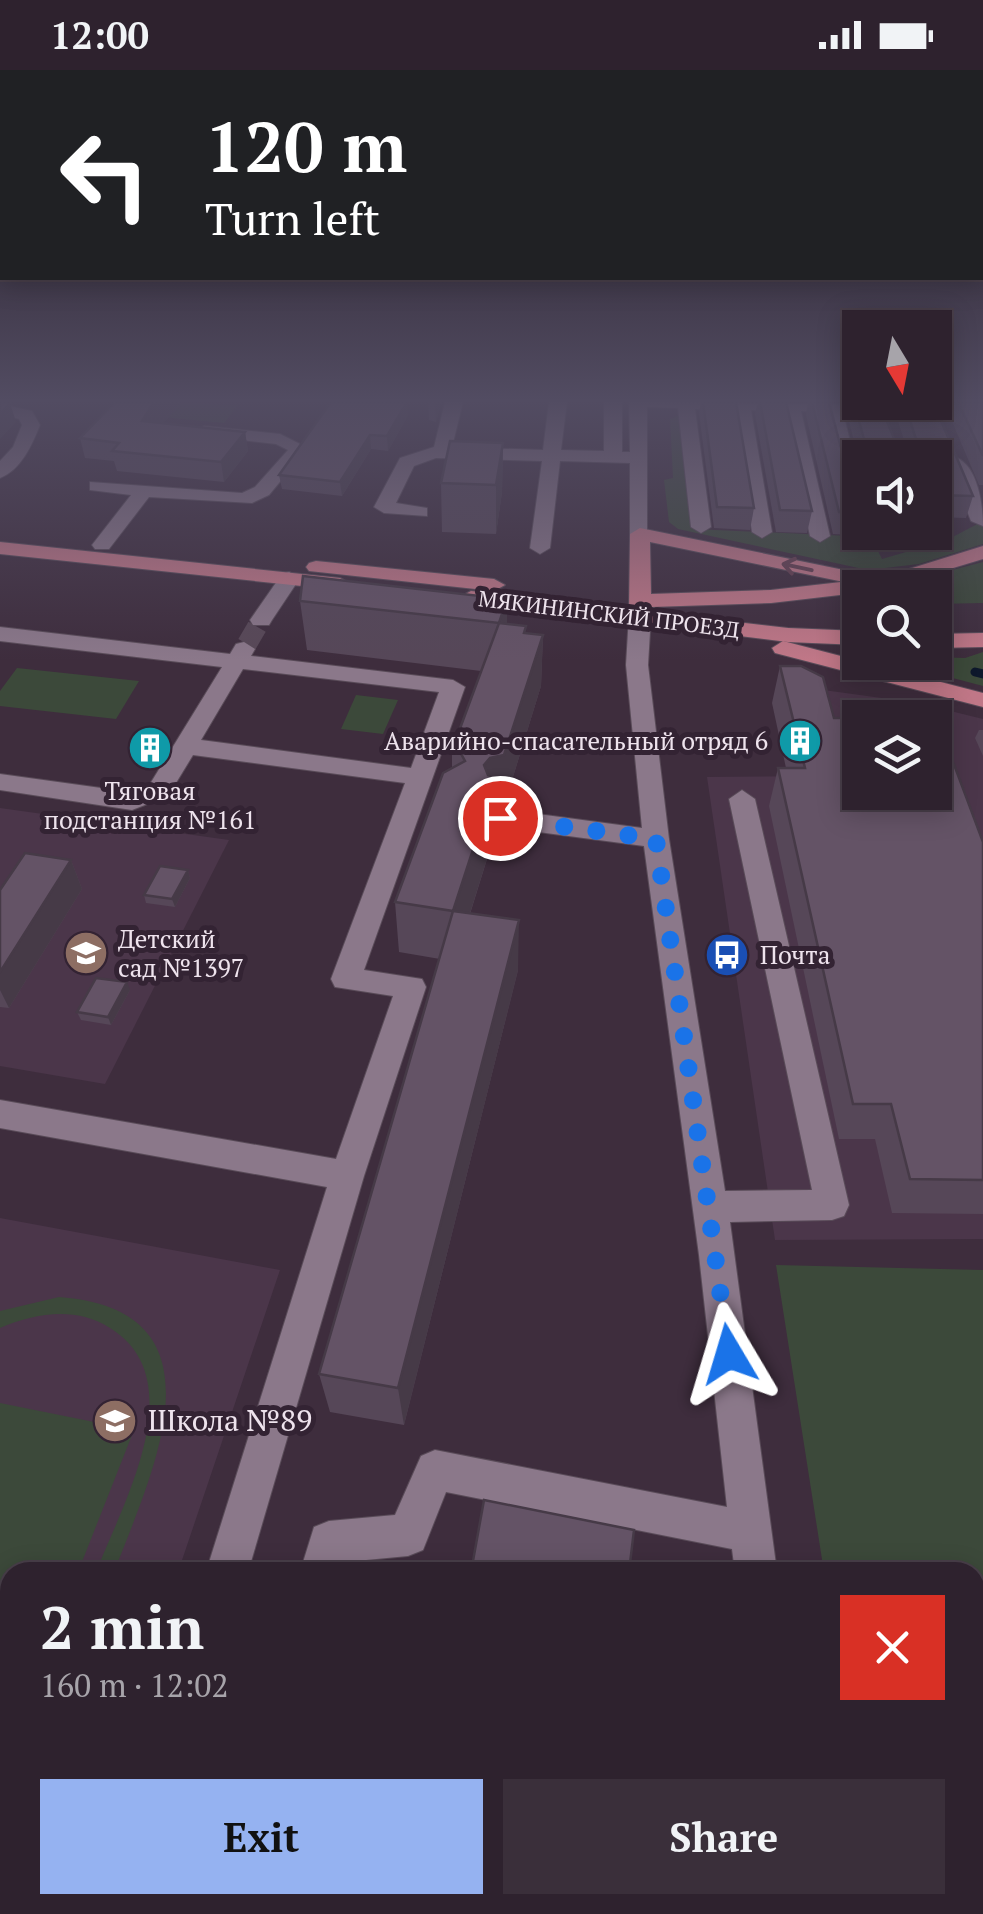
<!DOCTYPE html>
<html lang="en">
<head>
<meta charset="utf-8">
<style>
  body { margin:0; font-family:"PT Serif",serif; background:#3a2f3a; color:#f1f3f6; height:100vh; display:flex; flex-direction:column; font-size:38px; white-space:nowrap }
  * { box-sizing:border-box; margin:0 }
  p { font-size:32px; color:#a7a4aa }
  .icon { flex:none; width:55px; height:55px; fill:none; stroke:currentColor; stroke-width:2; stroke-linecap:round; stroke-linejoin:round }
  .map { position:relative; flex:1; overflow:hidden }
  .sheet { position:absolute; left:0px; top:1492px; width:985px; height:352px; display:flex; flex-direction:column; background:#2e222e; border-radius:30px 30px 0 0; box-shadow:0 5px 25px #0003,0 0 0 2px #493f4a }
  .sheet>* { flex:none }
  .hud { position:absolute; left:0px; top:0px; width:985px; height:210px; box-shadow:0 5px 25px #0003,0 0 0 2px #493f4a; background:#202124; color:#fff; overflow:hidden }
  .needle { width:65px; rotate:170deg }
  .buttons { position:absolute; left:842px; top:240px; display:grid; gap:20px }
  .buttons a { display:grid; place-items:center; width:110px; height:110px; border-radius:0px; background:#2e222e; box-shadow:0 5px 25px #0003,0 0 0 2px #493f4a; font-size:50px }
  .pin { position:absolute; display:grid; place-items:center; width:85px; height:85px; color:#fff; margin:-42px; border:5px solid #fff; border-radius:50%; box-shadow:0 2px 10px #0007 }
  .me { position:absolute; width:110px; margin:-55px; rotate:353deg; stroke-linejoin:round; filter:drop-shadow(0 0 8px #0008) }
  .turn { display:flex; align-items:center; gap:35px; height:210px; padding:0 40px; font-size:45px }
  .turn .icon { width:130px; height:130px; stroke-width:2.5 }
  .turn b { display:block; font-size:70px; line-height:85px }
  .round { display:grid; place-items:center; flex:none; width:105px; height:105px; border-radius:0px; background:#3a2f3a }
  .headline { display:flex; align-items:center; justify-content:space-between; height:170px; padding:0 40px }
  h1 { font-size:60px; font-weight:700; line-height:75px }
  .cta { display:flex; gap:20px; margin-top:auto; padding:20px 40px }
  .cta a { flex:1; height:115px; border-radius:0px; background:#95b2f1; color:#111; font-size:40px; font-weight:700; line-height:115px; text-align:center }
  .cta a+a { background:#3a2f3a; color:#f1f3f6 }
  .status { display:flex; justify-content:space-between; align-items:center; height:70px; padding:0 50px; background:#2e222e; direction:ltr }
  .status svg { height:28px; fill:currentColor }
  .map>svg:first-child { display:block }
  .built { fill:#4b364a; fill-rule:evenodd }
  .green { fill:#3c493a }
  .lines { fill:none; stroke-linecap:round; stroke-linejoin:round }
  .stream { stroke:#0e182c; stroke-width:9 }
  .minor-tunnel { stroke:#584857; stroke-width:20; stroke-dasharray:20 10; stroke-linecap:butt }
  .minor-casing { stroke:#594b58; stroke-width:2 }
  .major-casing { stroke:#594b58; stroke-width:2 }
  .minor { fill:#8b788a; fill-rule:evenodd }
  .major { fill:#c07787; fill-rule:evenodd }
  .wall { fill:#564758 }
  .shaded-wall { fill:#463a47 }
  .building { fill:#645366; stroke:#463a47; stroke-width:2.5 }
  .oneway { stroke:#644050 }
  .route { stroke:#1a73e8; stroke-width:18; stroke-dasharray:0 32.4 }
  .labels { text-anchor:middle; stroke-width:10; stroke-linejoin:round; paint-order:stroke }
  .far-street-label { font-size:22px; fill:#eee3ed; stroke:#332333 }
  .poi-label { font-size:25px; fill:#eee3ed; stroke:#332333; text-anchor:start }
  .near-poi-label { font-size:30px; fill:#eee3ed; stroke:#332333; text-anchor:start }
</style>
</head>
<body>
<div class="status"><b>12:00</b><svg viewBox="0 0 49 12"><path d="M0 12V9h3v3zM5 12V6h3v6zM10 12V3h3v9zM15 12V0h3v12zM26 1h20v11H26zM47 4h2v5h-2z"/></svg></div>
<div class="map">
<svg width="983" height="1844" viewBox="0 0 983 1844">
  <rect width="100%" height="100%" fill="#3e2d3d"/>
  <!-- built -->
  <g class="built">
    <path d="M809,618L918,633L983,649V1169L775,1170L707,707L837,706ZM860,648H935V722H860Z"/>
    <path d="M0,738L229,770L105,1014L0,996Z"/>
    <path d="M0,1148L280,1200L178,1502H10V1835H66L63,1844H0Z"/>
  </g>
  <!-- green -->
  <g class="green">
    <path d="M154,332L238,335L224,353L142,345Z"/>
    <path d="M683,344L694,459L871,467L882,489L947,470L983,451V474L919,494L868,500L678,459L669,452L664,410L673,408L670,349Z"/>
    <path d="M983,492V533L935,534V518L887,517Z"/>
    <path d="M983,582V616L896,593L935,592V587L965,588Z"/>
    <path d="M17,598L139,611L116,649L0,636V621Z"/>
    <path d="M356,625L398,630L383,664L341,659Z"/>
    <path d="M776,1195L983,1200V1748H975V1502H824Z"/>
    <path d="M59,1227C233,1240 151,1405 114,1502H96C122,1435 194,1310 110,1258C76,1236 35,1243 0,1258V1241Z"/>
    <path d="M0,1333L134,1360L78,1502H10V1677L0,1703Z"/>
    <path d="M975,1763L983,1764V1844H871L869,1835H975Z"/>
  </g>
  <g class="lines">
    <!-- stream -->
    <path class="stream" d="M975,602L983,604"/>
    <!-- minor-tunnel -->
    <path class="minor-tunnel" d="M247,574L261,550"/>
    <!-- minor casing -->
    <g class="minor-casing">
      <g id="minor">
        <path d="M445,332H463L452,377L543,380L549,332H567L561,380L604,381V332H622V382H630L629,332L983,336V346L843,343L860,410V455L850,449L826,342L801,341L830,466L820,472L810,466L783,341L751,340L772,462L762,468L752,462L734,340L695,339L711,457L701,463L691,457L678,338L647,337V468H633L630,464V393L560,391L550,478L540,484L530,478L542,391L436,388L414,396L396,433L427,438V446L384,443L374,437L400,388L434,377Z"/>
        <path d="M0,334L32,341L40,355C32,375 21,400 0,408V391L13,377L22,355L19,349L0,344Z"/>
        <path d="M204,356L280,364L308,378L269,425L252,433L149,427L109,479H95L92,475L131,425L90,420V412L242,423L255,417L288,380L276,374L198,365L195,361Z"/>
        <path d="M957,388C978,397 983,436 983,456L971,451L948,394Z"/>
        <path d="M915,462H935L939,475L929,481L922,479Z"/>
        <path d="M289,502L300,508L272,550L269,555H253L250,550L282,504Z"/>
        <path d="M640,538L651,545L648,595L669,769L725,1121L812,1120L729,729L742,720L755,729L849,1135L844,1146L832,1150L730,1152L777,1502H735L732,1479L446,1422L423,1480L408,1486L345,1492L342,1502H300L314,1457L329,1451L395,1445L421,1386L435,1380L727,1437L699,1185L644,776L500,757L491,754L487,748L491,742L500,739L642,758L626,595L629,545Z"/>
        <path d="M0,557L230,584L236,574L244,572L255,579L251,586L453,610L465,617L364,900L422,909L426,917L364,1106L248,1502H206L327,1117L0,1058V1030L336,1089L393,926L335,917L331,909L405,713L193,685L168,726L132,740L0,720V704L130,722L150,714L222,597L0,571ZM243,599L439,622L411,698L201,670Z"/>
        <path d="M97,1835H147L144,1844H94Z"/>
        <path d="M775,1835H825L826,1844H776Z"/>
      </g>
    </g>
    <!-- major casing -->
    <g class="major-casing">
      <g id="major">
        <path d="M640,458L839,499H909L983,476V489L900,514L860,518L857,523L771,533L651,537V542L788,558L860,561V575L788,572L471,533L460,527L471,521L629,539L630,464ZM650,472L839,511H850L771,520L651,524Z"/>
        <path d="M0,472L340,508L351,514L340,520L0,484Z"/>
        <path d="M316,491L494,509L505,515L494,521L309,501L306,497L309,493Z"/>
        <path d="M983,563V577L935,578V564Z"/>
        <path d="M783,571L983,623V637L775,583L772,578Z"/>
      </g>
    </g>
    <!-- minor -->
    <use href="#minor" class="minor"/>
    <!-- major -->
    <use href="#major" class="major"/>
  </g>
  <!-- wall -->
  <g class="wall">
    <path d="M115,332H182L166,350L160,353L245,362L248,381L224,412L117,401L114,391L85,388L80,368Z"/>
    <path d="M428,332H441L436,352L429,350Z"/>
    <path d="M701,332H736L754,438L750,460L714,458L699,343Z"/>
    <path d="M758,332H786L812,441L807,463L776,462L755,344Z"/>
    <path d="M808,332H829L855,432L860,435V462H918L915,472L875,470L874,466L833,464L806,345Z"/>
    <path d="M851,332H879L895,371L904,370L897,348L901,332H933L973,426L966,448L935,447V388H860V395L848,347Z"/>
    <path d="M956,332H983V415H979L951,349Z"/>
    <path d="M408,345L388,381L371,379L342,426L282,419L279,405Z"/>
    <path d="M503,373L502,422L496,464L442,462L441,413Z"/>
    <path d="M300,531L507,554L526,563L543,565L541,616L504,736L496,737V760L470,844L518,900L404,1355L330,1342L319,1304L440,889L399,882L395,832L452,698V680L481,601L307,580Z"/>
    <path d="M780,596L834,648L983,772V1144L892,1143L875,1069H839L769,736L778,698H786L772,633Z"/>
    <path d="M979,660H983V686L975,668Z"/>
    <path d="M71,790L82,819L9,938L0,937V820Z"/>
    <path d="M188,800L190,808L175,837L146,833L144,825Z"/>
    <path d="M130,920L111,955L81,950L77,942Z"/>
  </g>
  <!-- shaded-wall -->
  <g class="shaded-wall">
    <path d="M159,332H182L166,350L156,355L142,351L152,335Z"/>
    <path d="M407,332L408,345L388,381L387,366Z"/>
    <path d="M435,332H441L436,352Z"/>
    <path d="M10,333L16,352L0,369V344Z"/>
    <path d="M245,362L248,381L224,412L221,392Z"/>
    <path d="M370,365L371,379L342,426L340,412Z"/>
    <path d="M503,373L502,422L496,464V415Z"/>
    <path d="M507,529V578L499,553Z"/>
    <path d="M543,565L541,616L504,736L496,737V760L455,891L453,841L484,695L490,688Z"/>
    <path d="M71,790L82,819L9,938L0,920V902Z"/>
    <path d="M188,800L190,808L175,837L172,829Z"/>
    <path d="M519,850L518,900L404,1355L398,1318Z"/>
    <path d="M127,912L130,920L111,955L108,947Z"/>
  </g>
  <!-- building -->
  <g class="building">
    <path d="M0,332L10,333L0,344Z"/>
    <path d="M115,332H159L152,335L142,351L245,362L221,392L112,381L119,373L80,368Z"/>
    <path d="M331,332H407L387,366L370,365L340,412L279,405Z"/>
    <path d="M703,332H736L754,438L717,437Z"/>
    <path d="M760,332H786L812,441L780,440Z"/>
    <path d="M812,332H829L855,432L860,435V443L839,442Z"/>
    <path d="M854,332H879L895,371L916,369L904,332H933L973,426L935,425V388H869Z"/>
    <path d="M958,332H983V386Z"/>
    <path d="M450,371L503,373L496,415L441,413Z"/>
    <path d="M303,506L507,529L499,553L300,531Z"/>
    <path d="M499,553L526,556L524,563L543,565L504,685L490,688L484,695L488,705L496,709L453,841L395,832L443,703L465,691L460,682L452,680Z"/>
    <path d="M780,596H801L823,607L834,648H860V722H935V649H937L983,772V1110L910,1109L891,1034H853L778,698H805Z"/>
    <path d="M25,783L71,790L0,902V820Z"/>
    <path d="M160,796L188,800L172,829L144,825Z"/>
    <path d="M453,841L519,850L398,1318L319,1304Z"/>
    <path d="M96,908L127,912L108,947L77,942Z"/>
    <path d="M484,1430L634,1460L629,1502H471Z"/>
    <path d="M335,1835H596L595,1844H333Z"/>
  </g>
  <!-- one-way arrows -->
  <defs><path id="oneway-shaft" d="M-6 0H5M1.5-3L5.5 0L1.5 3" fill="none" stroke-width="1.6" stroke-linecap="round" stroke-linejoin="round" transform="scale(2.5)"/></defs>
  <use class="oneway" href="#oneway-shaft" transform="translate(797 497) rotate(-168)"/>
  <!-- sky -->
  <linearGradient id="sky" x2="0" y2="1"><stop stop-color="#221922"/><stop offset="0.56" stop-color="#524c62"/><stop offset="1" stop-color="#524c62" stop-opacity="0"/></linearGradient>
  <rect width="983" height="590" fill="url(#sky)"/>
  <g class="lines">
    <!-- route -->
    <path class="route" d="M500,748L656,769L729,1284"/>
  </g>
  <!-- icons -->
  <defs>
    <g id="building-disc" transform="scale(2.25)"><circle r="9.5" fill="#0f9aa8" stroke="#332333"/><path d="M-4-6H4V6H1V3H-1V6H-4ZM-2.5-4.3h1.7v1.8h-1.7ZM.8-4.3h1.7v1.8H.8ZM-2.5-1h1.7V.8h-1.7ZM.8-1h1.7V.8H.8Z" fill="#fff"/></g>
    <g id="school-disc" transform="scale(2.25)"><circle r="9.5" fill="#8d6e63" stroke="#332333"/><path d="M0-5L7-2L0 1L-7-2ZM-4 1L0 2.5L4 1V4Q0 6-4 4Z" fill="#fff"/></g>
    <g id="bus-disc" transform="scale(2.25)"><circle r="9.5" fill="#1a4fb4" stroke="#332333"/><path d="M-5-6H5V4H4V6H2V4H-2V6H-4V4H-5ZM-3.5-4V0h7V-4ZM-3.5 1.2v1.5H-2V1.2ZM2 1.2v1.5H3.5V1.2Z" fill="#fff"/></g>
  </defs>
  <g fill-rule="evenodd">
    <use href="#building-disc" x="800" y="671"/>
    <use href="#building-disc" x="150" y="678"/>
    <use href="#school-disc" x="86" y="883"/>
    <use href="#bus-disc" x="727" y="885"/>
    <use href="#school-disc" x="115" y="1351"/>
  </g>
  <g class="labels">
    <!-- far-street labels -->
    <g class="far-street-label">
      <text transform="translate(609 544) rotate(7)" y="8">МЯКИНИНСКИЙ ПРОЕЗД</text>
    </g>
    <!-- poi labels -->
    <g class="poi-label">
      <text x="768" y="680" text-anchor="end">Аварийно-спасательный отряд 6</text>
      <text x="150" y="730" text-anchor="middle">Тяговая<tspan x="150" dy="29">подстанция №161</tspan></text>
      <text x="118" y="878">Детский<tspan x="118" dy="29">сад №1397</tspan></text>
      <text x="760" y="894">Почта</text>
    </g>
    <!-- near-poi labels -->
    <g class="near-poi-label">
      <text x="148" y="1361">Школа №89</text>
    </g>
  </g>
</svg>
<div class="buttons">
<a><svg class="needle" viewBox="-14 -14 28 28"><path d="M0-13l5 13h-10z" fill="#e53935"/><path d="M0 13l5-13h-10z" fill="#a7a4aa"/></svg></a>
<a><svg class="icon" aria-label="sound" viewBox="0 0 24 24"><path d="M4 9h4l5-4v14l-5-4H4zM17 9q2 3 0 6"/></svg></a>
<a><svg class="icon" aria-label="search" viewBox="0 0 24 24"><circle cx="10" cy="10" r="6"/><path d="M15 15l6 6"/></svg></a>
<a><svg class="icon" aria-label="layers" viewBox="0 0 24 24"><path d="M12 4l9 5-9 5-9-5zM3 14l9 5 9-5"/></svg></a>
</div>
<div class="pin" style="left:500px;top:748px;background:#d93025"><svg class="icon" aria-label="arrive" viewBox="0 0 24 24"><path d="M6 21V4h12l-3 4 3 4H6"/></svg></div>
<svg class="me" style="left:729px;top:1284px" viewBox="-20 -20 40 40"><path d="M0-17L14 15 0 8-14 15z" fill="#1a73e8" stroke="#fff" stroke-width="4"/></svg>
<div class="hud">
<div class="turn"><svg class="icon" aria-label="left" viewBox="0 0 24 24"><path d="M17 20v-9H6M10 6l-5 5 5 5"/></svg><div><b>120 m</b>Turn left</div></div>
</div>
<section class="sheet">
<div class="headline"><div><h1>2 min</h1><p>160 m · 12:02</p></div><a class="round" style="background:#d93025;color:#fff"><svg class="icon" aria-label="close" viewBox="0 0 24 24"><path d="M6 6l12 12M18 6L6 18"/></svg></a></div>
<div class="cta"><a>Exit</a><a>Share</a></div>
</section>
</div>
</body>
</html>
